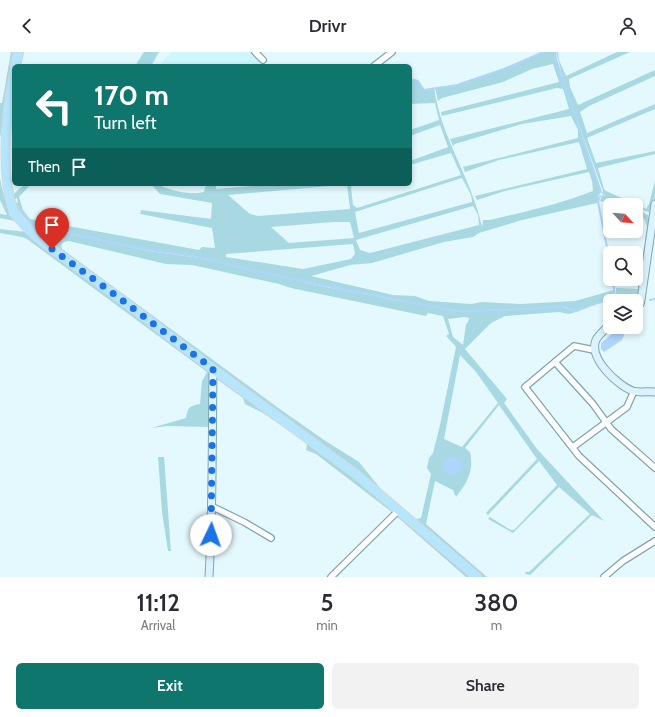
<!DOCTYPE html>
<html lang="en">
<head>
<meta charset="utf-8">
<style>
  body { margin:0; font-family:Cabin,sans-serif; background:#f2f2f3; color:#2b2b33; height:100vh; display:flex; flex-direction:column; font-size:15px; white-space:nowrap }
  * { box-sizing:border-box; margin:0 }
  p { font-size:13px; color:#7c7c81 }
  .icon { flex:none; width:22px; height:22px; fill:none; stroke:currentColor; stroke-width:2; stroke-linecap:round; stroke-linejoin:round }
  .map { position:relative; height:525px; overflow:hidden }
  .side { display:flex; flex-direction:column; background:#fff; flex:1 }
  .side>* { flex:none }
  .banner { position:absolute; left:12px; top:12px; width:400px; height:122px; border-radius:6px; box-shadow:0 2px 6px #0003; background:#0f766e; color:#fff; overflow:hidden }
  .needle { width:26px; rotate:116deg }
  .fabs { position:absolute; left:603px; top:146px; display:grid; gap:8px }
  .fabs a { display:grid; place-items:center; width:40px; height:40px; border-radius:6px; background:#fff; box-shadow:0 2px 6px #0003; font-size:20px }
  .pin { position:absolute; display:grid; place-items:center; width:34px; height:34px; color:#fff; margin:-41px -17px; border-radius:50% 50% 50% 0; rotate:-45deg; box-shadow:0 0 4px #0007 }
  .pin .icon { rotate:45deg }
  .me { position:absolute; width:44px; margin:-22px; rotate:3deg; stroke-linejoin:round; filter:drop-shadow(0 0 3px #0008) }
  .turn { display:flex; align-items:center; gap:14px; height:84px; padding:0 16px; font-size:18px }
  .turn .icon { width:52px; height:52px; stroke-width:2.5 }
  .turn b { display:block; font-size:28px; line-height:34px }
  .then { display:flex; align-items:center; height:38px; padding:0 16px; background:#0003; gap:8px; font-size:15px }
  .eta { display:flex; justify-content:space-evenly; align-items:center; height:68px; text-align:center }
  .eta b { font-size:24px; font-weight:600; line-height:28px }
  .cta { display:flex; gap:8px; margin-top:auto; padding:8px 16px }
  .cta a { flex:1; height:46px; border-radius:6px; background:#0f766e; color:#fff; font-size:16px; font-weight:600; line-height:46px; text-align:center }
  .cta a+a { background:#f2f2f3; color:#2b2b33 }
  header { display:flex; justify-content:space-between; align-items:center; height:52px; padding:0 16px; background:#fff; font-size:18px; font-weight:600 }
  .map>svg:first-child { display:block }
  .built { fill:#cff5fd }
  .green { fill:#a8d9e3; fill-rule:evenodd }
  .water { fill:#afd5fd }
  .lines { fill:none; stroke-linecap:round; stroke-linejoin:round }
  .stream { stroke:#afd5fd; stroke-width:2 }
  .street-casing { stroke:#82a6ad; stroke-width:8 }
  .secondary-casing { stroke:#82a6ad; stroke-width:9 }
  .primary-casing { stroke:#d7d9d9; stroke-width:10 }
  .street { stroke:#fff; stroke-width:5.5 }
  .secondary { stroke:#dbf3fe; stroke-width:7 }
  .primary { stroke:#b6e6fe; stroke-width:8 }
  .route { stroke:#1a73e8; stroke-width:7; stroke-dasharray:0 12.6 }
</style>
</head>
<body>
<header><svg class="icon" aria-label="back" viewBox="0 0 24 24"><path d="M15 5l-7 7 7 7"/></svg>Drivr<svg class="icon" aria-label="person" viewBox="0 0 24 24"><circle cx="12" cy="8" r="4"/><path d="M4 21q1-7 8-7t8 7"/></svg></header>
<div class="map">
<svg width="655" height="525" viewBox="0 0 655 525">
  <rect width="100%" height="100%" fill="#e3f9fe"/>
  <!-- built -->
  <path class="built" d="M172,0H252L266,14H161V11Z"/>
  <!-- green -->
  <g class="green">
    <path d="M11,0H16L0,86V51H2Z"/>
    <path d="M144,0H157L150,14H135Z"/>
    <path d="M544,0H555L565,35L601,139L600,142L595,143L599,142L597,151L522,168L479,181L473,185L444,190L372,211L350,213L311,224L393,243L415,244L429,249L471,252L482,250L520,252L575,249L614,238V246L576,259L564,254L514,257L459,259L389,246L251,218L200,205L149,198L33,173L15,152L14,149L18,151L17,146L13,149V143C19,137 23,132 31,132L19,145L23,158L30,167L199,198L202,195L215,196L212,176L140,162L141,158L211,167L212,151L160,142L151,132C158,132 160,134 166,136C178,140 192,143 204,140L206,132H216V137L277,132H354L351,135L353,153L357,156L461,123L451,101L410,113V109L448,95L440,73L410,84V78L439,68L435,51L410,52L411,27L418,29L424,38L434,36C441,86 472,127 482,175L483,168H490C524,160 560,152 593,139L592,129L589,120L505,139L477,148L475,144L587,117L579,90L499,108L465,120L463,115L578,86V78L571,64L522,72L455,92L453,94L450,87L569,57L563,37L557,36L442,64L441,60L559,30L553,12L532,17L503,30L442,46L438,49L435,36L457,33L504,17ZM462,126L471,143L472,150L359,181L355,160ZM340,133H347L350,157L258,164L250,162L228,143ZM473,154L478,163L479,173L370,201L360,198L356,188ZM334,170H350L354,186L289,191L271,175ZM353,192L355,202L351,207L303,217L226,205V202Z"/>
    <path d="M556,0H558L559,8L566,24L617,0H630L569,27L570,35L578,53L655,18V24L589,54L580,60L587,81L655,52V57L587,86L596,111L655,99V102L598,116L604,137L606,139L646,157L649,152L655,129V145L649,160L636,156V153H618L600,149L602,143L607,144L602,142L603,139L565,34Z"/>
    <path d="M0,126C3,143 8,157 20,170L0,166V162L7,163L0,148Z"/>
    <path d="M636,157L648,163L650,170L638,246L616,245V236L638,237L647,175L644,167L636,161Z"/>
    <path d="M33,174L149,199L200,206L326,235L459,260L563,255L576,260L569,262L559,260L505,264L491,271L465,297L507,347L504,351L537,397L604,469L592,463L530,523L526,522L525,520H529L590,462L559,435L513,481L488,467L490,465L511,478H514L557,433L539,409L488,463L486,461L537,407L499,353L465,396L470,400C474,418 468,430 456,445L453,438L435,429L426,472L487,525H480L343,408L45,187L33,177ZM69,189L166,212L192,213L279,232L291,236L426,264L428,261L443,264L449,282L446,284L456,295L440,373L433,401L429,406L427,416L431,422L421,466L416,467L380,436L359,410L324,388L277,355L62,197L61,193L64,190ZM465,265L469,266L468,270L466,272L463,293L453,285L448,267ZM460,303L476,320L498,351L462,395L444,387Z"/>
    <path d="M0,177L27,180L212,320L210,375L168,374L151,376L186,366C188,355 189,354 200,352L202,329L207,320L27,187L22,185L0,181Z"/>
    <path d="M215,322L332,407L395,459L393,461L316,402L306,398L307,393L304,389L263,361L245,352L243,346L214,325Z"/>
    <path d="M158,405H164L171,499H168L162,460Z"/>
    <path d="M398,461L473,525H466L395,463Z"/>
  </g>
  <!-- water -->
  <g class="water">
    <path d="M617,278L621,279L624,283L622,288L604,300L601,297V291Z"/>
    <circle cx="452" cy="414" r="9"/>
  </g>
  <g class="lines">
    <!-- stream -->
    <g class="stream">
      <path d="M555,0L556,8L601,140"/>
      <path d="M20,14L23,0"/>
      <path d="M150,14L158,0"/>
      <path d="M410,27L418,29L424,38L457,33L504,17L543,0"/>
      <path d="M12,59L14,51"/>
      <path d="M600,144L598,150L610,210"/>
      <path d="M15,153L33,174L149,198L200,205L251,218L389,247L459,259L514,258L564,254L576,259C597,251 615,243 638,246"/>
      <path d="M613,227L615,246"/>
      <path d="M650,248L655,247"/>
    </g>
    <!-- street casing -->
    <g class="street-casing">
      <g id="street">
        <path d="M255,0L263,8"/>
        <path d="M374,14L392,0"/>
        <path d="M594,298L574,294L525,335L579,404L655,475"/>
        <path d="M555,310L593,352L611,377L655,416"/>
        <path d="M573,395L627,355L634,339"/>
        <path d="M213,455L244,470L271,486"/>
        <path d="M331,525L398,459"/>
        <path d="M604,525L623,509L655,489"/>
      </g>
    </g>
    <!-- secondary casing -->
    <g class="secondary-casing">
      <g id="secondary">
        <path d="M636,254L640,252L641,248L655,152"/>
        <path d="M610,272C606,277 598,283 596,288C588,306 618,334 633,339C640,341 648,339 655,340"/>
        <path d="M209,525C213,456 212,387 213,317"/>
      </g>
    </g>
    <!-- primary casing -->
    <g class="primary-casing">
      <g id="primary">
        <path d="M15,14L18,0"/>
        <path d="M14,20C6,63 0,121 14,161C21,171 31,180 40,188L114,242L213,317L357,423L477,525"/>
      </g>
    </g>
    <!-- street -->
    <use href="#street" class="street"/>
    <!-- secondary -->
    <use href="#secondary" class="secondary"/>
    <!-- primary -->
    <use href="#primary" class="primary"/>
  </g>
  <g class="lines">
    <!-- route -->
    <path class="route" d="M52,197L114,242L213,317L211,483"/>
  </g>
</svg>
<div class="fabs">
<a><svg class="needle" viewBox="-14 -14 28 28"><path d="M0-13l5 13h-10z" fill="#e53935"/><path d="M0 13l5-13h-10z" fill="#7c7c81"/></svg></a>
<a><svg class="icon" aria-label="search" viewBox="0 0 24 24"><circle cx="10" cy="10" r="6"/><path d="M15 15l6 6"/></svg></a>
<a><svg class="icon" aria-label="layers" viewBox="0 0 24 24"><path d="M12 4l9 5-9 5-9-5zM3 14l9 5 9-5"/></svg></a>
</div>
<div class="pin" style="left:52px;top:197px;background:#d93025"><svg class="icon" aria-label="arrive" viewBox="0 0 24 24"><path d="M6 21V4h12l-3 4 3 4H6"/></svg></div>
<svg class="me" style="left:211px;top:483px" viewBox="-20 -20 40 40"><circle r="19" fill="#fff"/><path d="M0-13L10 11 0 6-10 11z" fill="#1a73e8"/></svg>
<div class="banner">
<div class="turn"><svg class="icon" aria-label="left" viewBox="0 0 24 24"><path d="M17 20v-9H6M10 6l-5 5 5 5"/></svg><div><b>170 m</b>Turn left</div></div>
<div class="then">Then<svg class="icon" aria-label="arrive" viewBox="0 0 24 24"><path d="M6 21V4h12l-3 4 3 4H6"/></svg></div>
</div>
</div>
<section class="side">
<div class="eta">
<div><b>11:12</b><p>Arrival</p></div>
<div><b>5</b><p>min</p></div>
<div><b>380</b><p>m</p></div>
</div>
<div class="cta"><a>Exit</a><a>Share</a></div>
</section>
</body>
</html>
